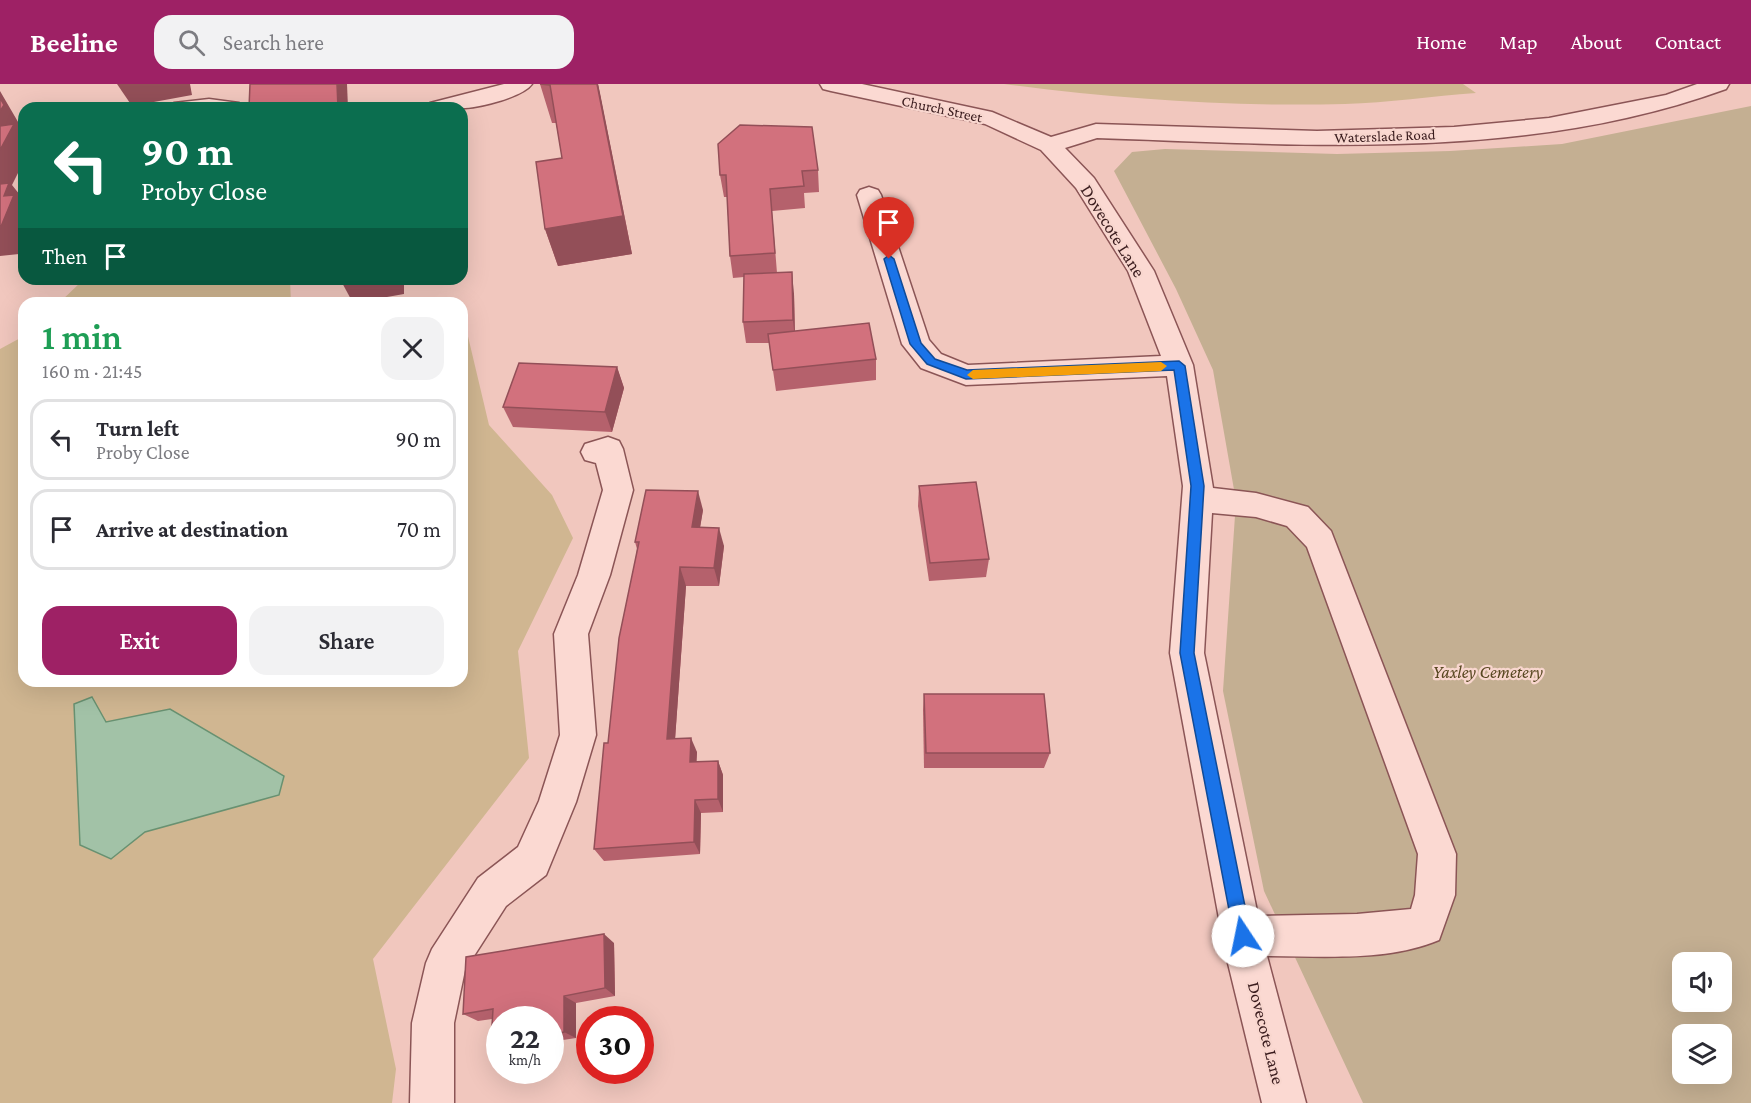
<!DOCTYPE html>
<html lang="en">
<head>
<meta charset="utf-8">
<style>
  body { margin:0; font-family:"Crimson Pro",serif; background:#f2f2f3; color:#2b2b33; height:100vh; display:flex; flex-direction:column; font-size:22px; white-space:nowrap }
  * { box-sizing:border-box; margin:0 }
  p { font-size:20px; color:#7c7c81 }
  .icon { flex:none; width:33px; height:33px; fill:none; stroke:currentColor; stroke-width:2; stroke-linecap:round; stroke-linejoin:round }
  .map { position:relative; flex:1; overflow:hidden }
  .sheet { position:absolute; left:18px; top:213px; width:450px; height:390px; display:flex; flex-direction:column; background:#fff; border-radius:18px; box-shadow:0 6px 24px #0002 }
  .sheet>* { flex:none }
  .banner { position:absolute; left:18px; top:18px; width:450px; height:183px; border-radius:18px; box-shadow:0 6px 24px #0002; background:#0b6e4f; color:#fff; overflow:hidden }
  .tools { position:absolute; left:1672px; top:868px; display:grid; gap:12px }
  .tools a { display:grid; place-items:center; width:60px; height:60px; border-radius:12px; background:#fff; box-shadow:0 6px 24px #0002; font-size:30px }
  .speed { position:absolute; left:486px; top:922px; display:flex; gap:12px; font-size:30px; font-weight:700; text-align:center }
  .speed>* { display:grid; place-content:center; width:78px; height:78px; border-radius:50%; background:#fff; box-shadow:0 6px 24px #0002; line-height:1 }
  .speed small { font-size:15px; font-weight:400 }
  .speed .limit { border:9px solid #d22; background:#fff; color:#111 }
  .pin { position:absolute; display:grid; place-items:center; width:51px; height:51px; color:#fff; margin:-62px -26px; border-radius:50% 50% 50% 0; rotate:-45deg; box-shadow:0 0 6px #0007 }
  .pin .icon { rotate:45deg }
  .me { position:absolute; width:66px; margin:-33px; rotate:349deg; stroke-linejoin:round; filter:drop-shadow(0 0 4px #0008) }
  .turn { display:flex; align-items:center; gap:21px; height:126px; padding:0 24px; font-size:27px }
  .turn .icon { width:78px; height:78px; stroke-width:2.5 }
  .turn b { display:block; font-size:42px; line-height:51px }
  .then { display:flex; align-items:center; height:57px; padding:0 24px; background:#0003; gap:12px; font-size:22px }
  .round { display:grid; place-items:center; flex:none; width:63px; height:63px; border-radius:18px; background:#f2f2f3 }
  .overview { display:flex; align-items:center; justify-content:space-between; height:102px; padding:0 24px }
  h1 { font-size:36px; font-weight:600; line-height:45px; color:#1e9e55 }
  .button { display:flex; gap:12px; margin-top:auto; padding:12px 24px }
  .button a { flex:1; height:69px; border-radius:18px; background:#9e2165; color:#fff; font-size:24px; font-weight:600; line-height:69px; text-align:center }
  .button a+a { background:#f2f2f3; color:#2b2b33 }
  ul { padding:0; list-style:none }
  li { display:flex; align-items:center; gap:18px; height:81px; margin:0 12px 9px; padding:0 12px; border:3px solid #e1e1e2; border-radius:18px }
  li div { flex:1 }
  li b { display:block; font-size:22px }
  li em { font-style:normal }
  header { display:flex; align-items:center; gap:36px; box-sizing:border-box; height:84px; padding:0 30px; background:#9e2165; color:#fff }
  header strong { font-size:28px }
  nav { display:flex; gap:33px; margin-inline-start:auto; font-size:21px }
  .search { width:420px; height:54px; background:#f2f2f3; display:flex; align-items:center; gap:15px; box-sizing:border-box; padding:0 21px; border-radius:18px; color:#7c7c81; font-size:22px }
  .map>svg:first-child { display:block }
  .green { fill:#d0b691 }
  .cemetery { fill:#c4af92; fill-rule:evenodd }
  .water { fill:#a2c2a7; stroke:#689171; stroke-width:1.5 }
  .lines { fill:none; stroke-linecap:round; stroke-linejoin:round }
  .minor-casing { stroke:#8b5556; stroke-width:3 }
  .minor { fill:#fbd9d2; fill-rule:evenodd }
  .wall { fill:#b5616c }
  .shaded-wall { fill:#934f58 }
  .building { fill:#d2717d; stroke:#934f58; stroke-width:1.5 }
  .route { fill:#1a73e8; stroke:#114b97; stroke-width:1.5 }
  .slow { fill:#f59e0b }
  .labels { text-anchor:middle; stroke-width:4.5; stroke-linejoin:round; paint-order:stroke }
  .far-street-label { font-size:15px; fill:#391b1d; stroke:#f8d6ce }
  .street-label { font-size:18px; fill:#391b1d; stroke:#f8d6ce }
  .park-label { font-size:18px; font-style:italic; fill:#574720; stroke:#f8d6ce }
</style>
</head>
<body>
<header>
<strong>Beeline</strong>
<div class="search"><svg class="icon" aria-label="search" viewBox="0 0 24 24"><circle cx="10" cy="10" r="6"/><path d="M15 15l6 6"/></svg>Search here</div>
<nav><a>Home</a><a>Map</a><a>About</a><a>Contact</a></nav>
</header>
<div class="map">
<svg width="1751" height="1019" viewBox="0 0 1751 1019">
  <rect width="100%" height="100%" fill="#f1c7be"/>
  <!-- green -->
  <g class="green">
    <path d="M1004,0H1463L1476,9C1433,12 1388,19 1345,20C1231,23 1117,15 1004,0Z"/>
    <path d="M127,195H290L291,219H59L82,197Z"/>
    <path d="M462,244H466L489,341L552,411L573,454L518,567L529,674L373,875L396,985L392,1019H0V265L24,252V597H462Z"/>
  </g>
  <!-- cemetery -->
  <path class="cemetery" d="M1751,22V1019H1363L1264,807L1223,607L1236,417L1213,286L1176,205L1114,87L1132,68L1165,65L1337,70L1450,67L1562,60ZM1683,879H1722V918H1683ZM1683,951H1722V990H1683Z"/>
  <!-- water -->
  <path class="water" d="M92,613L106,638L170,625L284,692L279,711L145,748L111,775L80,761L74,620Z"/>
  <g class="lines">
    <!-- minor casing -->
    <g class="minor-casing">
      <g id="minor">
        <path d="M504,0H532C523,13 481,23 465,24C454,25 439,24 427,24L430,19Z"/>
        <path d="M820,0H862L992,28L1051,53L1096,40L1317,47L1454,43L1549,34L1666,11L1697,0H1729L1726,5C1526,78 1306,61 1097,54L1065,64L1094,94L1154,187L1193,281L1213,404L1256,409L1308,423L1331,447L1456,770L1455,811L1439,856C1387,878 1322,872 1267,872L1306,1019H1262L1225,867L1170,569L1183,402L1167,292L966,301L921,284L902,260L857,111L860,106L869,103L878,106L881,111L929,256L941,270L968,281L1161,272L1128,187L1076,104L1041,66L985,40L831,7L823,5ZM1212,429L1256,433L1287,442L1307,463L1418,770L1415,811L1411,825L1357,830L1258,832L1204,569Z"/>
        <path d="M209,15L239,19L242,24H171L174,19Z"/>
        <path d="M608,353L619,357L623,365L633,406L610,491L588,550L596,651L576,718L546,791L506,822L465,886L454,939V1019H410L412,939L426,879L432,865L478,794L518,763L539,717L560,651L554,550L578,491L603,406L596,379L585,376L581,368L585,360Z"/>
      </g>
    </g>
    <!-- minor -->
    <use href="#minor" class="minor"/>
  </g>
  <!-- wall -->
  <g class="wall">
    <path d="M540,0H598L632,170L558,182L545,145L562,74L556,39H552Z"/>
    <path d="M818,86L819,108L804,109L805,124L772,127L777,189L794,210L795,247L876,275V296L776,307L769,259H746L743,238L744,193L733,194L730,172L727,113H724L720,91Z"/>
    <path d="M617,283L624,304L612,348L513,343L503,323Z"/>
    <path d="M919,402L989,475L986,493L929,497L918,422Z"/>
    <path d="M703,426L700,443L724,462L719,502H686L675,655L697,668L696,678L718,677L723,691V728L701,729L700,770L604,777L594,765L608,659L637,465L635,458Z"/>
    <path d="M924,610L1050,669L1044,684H924L923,626Z"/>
    <path d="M614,859L615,912L576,919V954L550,958V936H500V963L491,960L492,935L478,937L463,930Z"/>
  </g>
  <!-- shaded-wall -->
  <g class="shaded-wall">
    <path d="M117,0H190L192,11L132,22Z"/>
    <path d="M337,0H347L348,24H338Z"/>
    <path d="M597,0H598L600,9L632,170L558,182L545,145Z"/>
    <path d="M0,7L21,43L19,47L24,54V77L12,101L24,116V156L19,170L0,172Z"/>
    <path d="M792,188L794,210L795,257L793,236Z"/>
    <path d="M340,195H404V210L353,219Z"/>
    <path d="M617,283L624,304L612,348L605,328Z"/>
    <path d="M698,407L703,426L697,462L692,443Z"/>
    <path d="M719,444L724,462L719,502L714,484Z"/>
    <path d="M680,483L686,502L674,670L667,655Z"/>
    <path d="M691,654L697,668L696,693L690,678Z"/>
    <path d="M718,677L723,691V728L718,715Z"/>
    <path d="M695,716L701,729L700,770L694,758Z"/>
    <path d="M604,850L614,859L615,912L605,904Z"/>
    <path d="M564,912L576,919V954L564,948Z"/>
  </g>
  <!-- building -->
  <g class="building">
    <path d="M250,0H337L338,24H249Z"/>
    <path d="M540,0H597L623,132L545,145L536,78L562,74L550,1Z"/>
    <path d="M0,14L4,21L0,27Z"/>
    <path d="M14,40L0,66V42Z"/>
    <path d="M740,41L812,43L818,86L802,87L804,102L770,105L775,169L730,172L726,91H720L718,60Z"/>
    <path d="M9,99L4,112L14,111L0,145V100Z"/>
    <path d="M792,188L793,236L743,238L744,190Z"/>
    <path d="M869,239L876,275L773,286L768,250Z"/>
    <path d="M519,279L617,283L605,328L503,323Z"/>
    <path d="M976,398L989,475L930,479L919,402Z"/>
    <path d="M646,406L698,407L692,443L719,444L714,484L680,483L667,655L691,654L690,678L718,677V715L695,716L694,758L594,765L604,659H608L619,554L639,458H635Z"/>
    <path d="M924,610H1044L1050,669H926Z"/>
    <path d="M604,850L605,904L564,912V948L550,950V936H500V958L491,960L493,925L463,930L466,873Z"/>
  </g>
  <!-- route -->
  <path class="route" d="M889,171L894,175L921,259L935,275L967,286L1179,277L1185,282L1204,402L1194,569L1251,852L1249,858L1243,860L1237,858L1234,852L1180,569L1191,402L1174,286L966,295L927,280L910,260L884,175Z"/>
  <!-- slow -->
  <path class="slow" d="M1161,278L1167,282L1161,287L973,295L967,291L973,286Z"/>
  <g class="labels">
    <!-- far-street labels -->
    <g class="far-street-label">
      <text transform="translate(942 25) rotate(12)" y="5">Church Street</text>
      <text transform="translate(1385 52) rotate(-2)" y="5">Waterslade Road</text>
    </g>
    <!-- street labels -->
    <g class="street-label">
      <text transform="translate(1113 147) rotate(58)" y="6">Dovecote Lane</text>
      <text transform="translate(1266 949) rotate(76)" y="6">Dovecote Lane</text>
    </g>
    <!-- park labels -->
    <g class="park-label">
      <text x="1488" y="594">Yaxley Cemetery</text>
    </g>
  </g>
</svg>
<div class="tools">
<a><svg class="icon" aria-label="sound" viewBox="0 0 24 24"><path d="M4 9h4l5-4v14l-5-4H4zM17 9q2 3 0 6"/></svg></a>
<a><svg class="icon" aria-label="layers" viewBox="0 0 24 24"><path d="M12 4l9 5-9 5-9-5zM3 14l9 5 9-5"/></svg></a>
</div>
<div class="speed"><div>22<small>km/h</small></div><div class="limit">30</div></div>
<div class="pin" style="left:889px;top:175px;background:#d93025"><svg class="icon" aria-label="arrive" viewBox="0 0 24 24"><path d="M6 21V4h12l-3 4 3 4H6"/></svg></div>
<svg class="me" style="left:1243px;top:852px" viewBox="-20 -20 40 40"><circle r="19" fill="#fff"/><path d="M0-13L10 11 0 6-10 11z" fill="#1a73e8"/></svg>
<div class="banner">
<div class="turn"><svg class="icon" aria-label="left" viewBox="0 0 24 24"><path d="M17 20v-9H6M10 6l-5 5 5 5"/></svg><div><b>90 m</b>Proby Close</div></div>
<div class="then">Then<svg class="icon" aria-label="arrive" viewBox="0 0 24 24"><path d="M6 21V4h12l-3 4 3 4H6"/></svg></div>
</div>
<section class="sheet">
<div class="overview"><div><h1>1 min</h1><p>160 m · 21:45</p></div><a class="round"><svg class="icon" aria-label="close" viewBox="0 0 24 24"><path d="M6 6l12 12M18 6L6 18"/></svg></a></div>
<ul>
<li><svg class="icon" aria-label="left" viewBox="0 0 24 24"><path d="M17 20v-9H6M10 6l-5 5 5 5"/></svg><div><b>Turn left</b><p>Proby Close</p></div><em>90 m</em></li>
<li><svg class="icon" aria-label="arrive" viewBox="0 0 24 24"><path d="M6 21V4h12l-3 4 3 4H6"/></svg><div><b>Arrive at destination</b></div><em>70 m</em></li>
</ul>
<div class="button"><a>Exit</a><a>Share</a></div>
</section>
</div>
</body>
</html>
